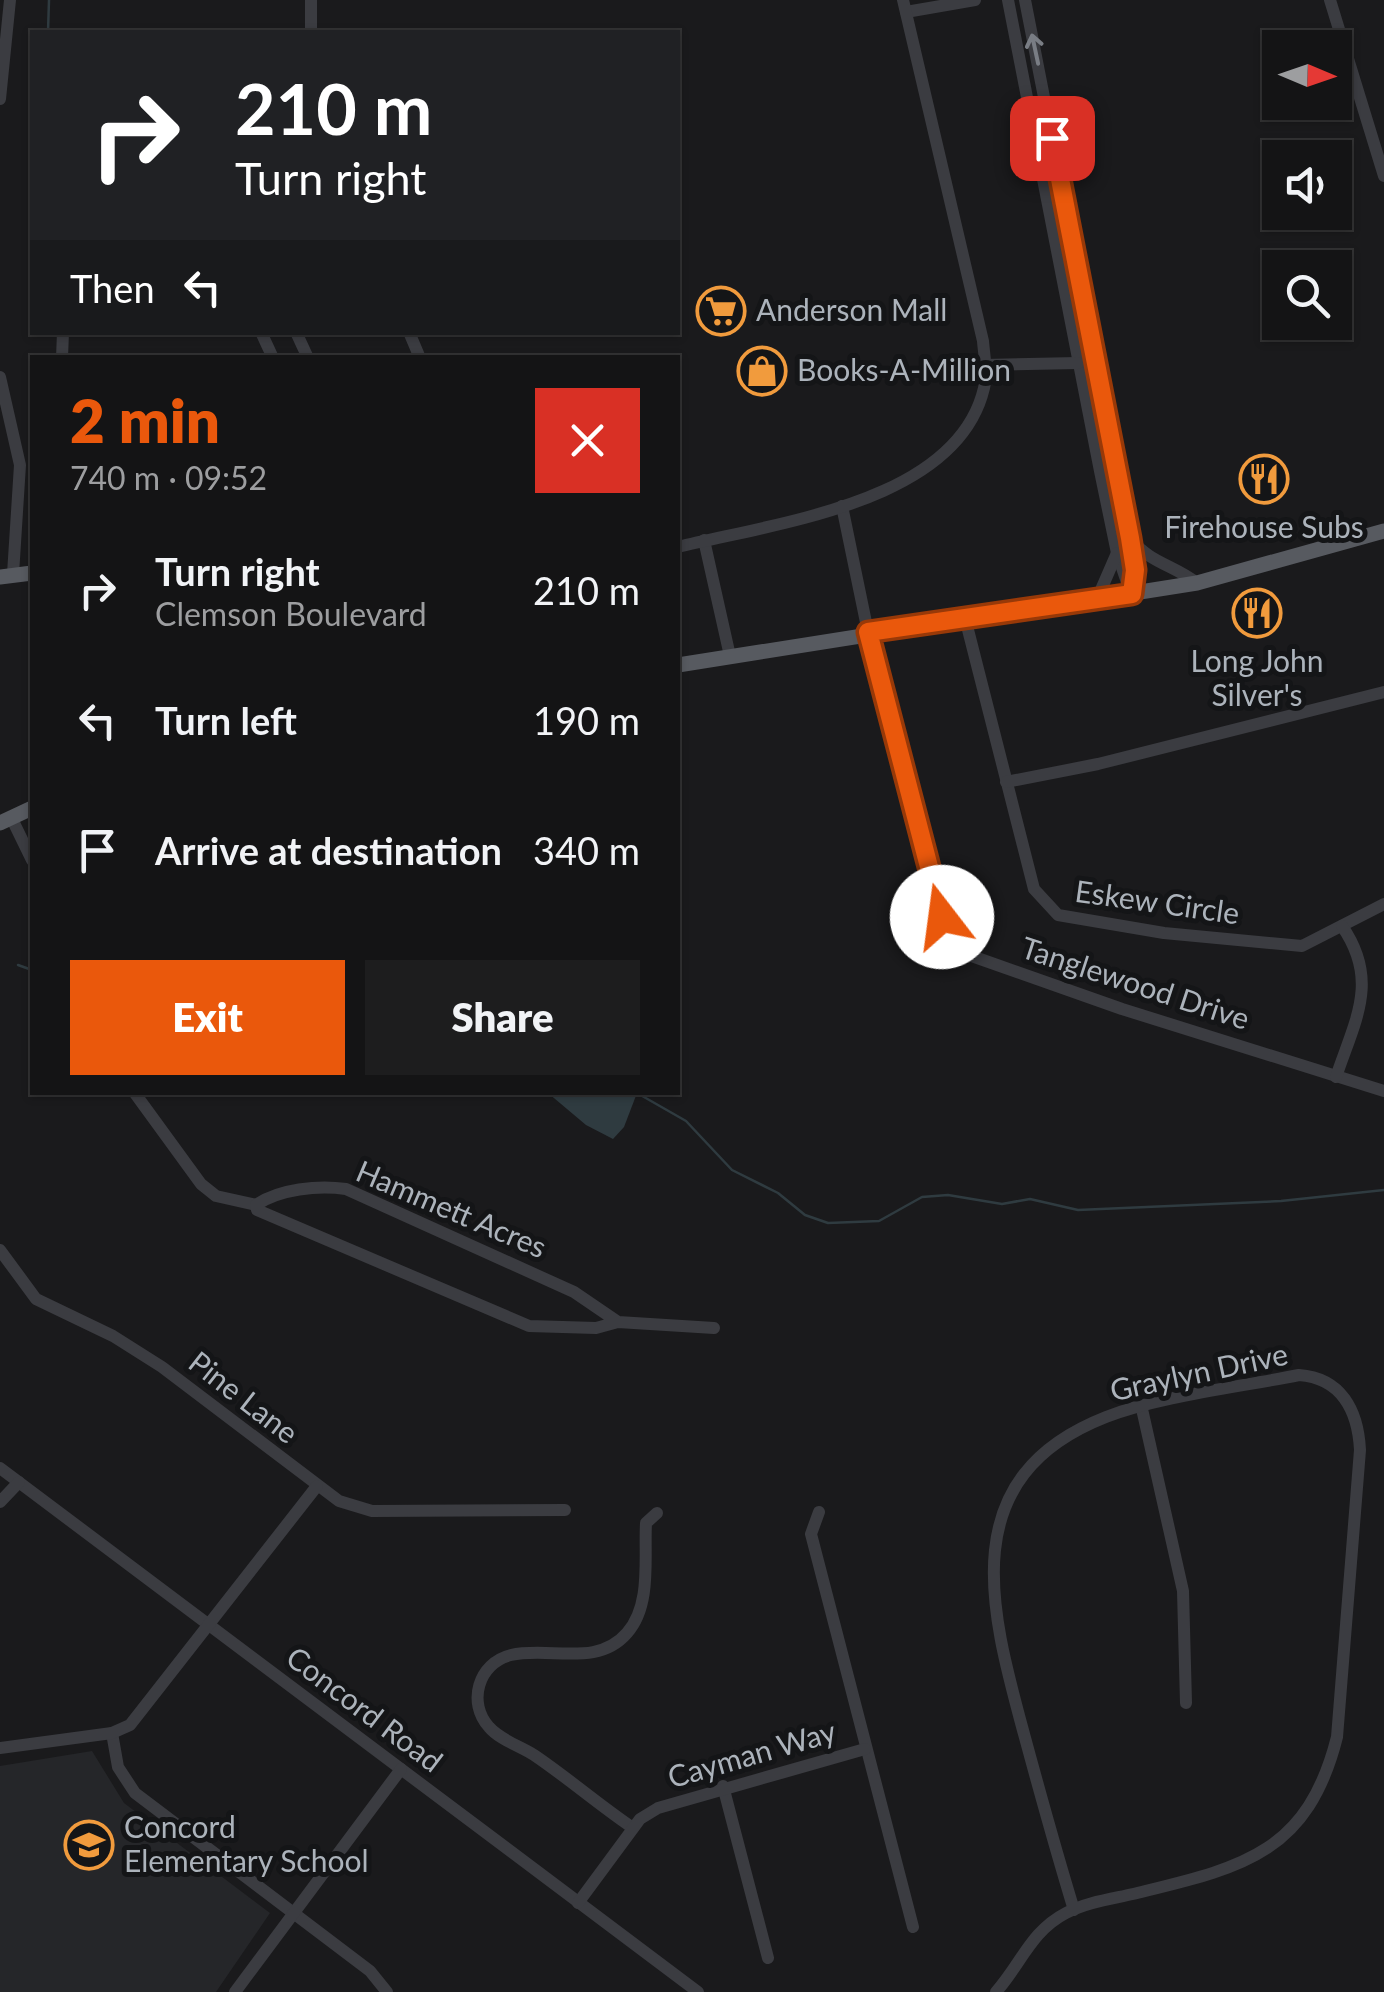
<!DOCTYPE html>
<html lang="en">
<head>
<meta charset="utf-8">
<style>
  body { margin:0; font-family:Lato,sans-serif; background:#1d1d1e; color:#f1f3f6; height:100vh; display:flex; flex-direction:column; font-size:38px; white-space:nowrap }
  * { box-sizing:border-box; margin:0 }
  p { font-size:32px; color:#9d9ea0 }
  .icon { flex:none; width:55px; height:55px; fill:none; stroke:currentColor; stroke-width:2; stroke-linecap:round; stroke-linejoin:round }
  .map { position:relative; flex:1; overflow:hidden }
  .panel { position:absolute; left:30px; top:355px; width:650px; height:740px; display:flex; flex-direction:column; background:#141415; border-radius:0px; box-shadow:0 2px 8px #0004,0 0 0 2px #333334 }
  .panel>* { flex:none }
  .hud { position:absolute; left:30px; top:30px; width:650px; height:305px; border-radius:0px; box-shadow:0 2px 8px #0004,0 0 0 2px #333334; background:#202124; color:#fff; overflow:hidden }
  .needle { width:65px; rotate:92deg }
  .buttons { position:absolute; left:1262px; top:30px; display:grid; gap:20px }
  .buttons a { display:grid; place-items:center; width:90px; height:90px; border-radius:0px; background:#141415; box-shadow:0 2px 8px #0004,0 0 0 2px #333334; font-size:50px }
  .pin { position:absolute; display:grid; place-items:center; width:85px; height:85px; color:#fff; margin:-42px; border-radius:20px; box-shadow:0 5px 15px #0006 }
  .me { position:absolute; width:110px; margin:-55px; rotate:345deg; stroke-linejoin:round; filter:drop-shadow(0 0 8px #0008) }
  .turn { display:flex; align-items:center; gap:35px; height:210px; padding:0 40px; font-size:45px }
  .turn .icon { width:130px; height:130px; stroke-width:2.5 }
  .turn b { display:block; font-size:70px; line-height:85px }
  .then { display:flex; align-items:center; height:95px; padding:0 40px; background:#0003; gap:20px; font-size:38px }
  .round { display:grid; place-items:center; flex:none; width:105px; height:105px; border-radius:0px; background:#1d1d1e }
  .summary { display:flex; align-items:center; justify-content:space-between; height:170px; padding:0 40px }
  h1 { font-size:60px; font-weight:800; line-height:75px; color:#ea580c }
  .button { display:flex; gap:20px; margin-top:auto; padding:20px 40px }
  .button a { flex:1; height:115px; border-radius:0px; background:#ea580c; color:#fff; font-size:40px; font-weight:800; line-height:115px; text-align:center }
  .button a+a { background:#1d1d1e; color:#f1f3f6 }
  ul { padding:0; list-style:none }
  li { display:flex; align-items:center; gap:30px; height:130px; padding:0 40px }
  li div { flex:1 }
  li b { display:block; font-size:38px }
  li em { font-style:normal }
  .map>svg:first-child { display:block }
  .built { fill:#252629 }
  .water { fill:#2f3b40 }
  .lines { fill:none; stroke-linecap:round; stroke-linejoin:round }
  .stream { stroke:#2f3b40; stroke-width:2.5 }
  .minor { stroke:#3b3c41; stroke-width:12 }
  .major { stroke:#575a60; stroke-width:15 }
  .oneway { stroke:#797d84 }
  .route-casing { stroke:#983908; stroke-width:25 }
  .route { stroke:#ea580c; stroke-width:18 }
  .labels { text-anchor:middle; stroke-width:10; stroke-linejoin:round; paint-order:stroke }
  .poi-label { font-size:30px; fill:#acb3bb; stroke:#141517; text-anchor:start }
  .street-label { font-size:30px; fill:#acb3bb; stroke:#141517 }
</style>
</head>
<body>
<div class="map">
<svg width="1384" height="1992" viewBox="0 0 1384 1992">
  <rect width="100%" height="100%" fill="#1a1a1c"/>
  <!-- built -->
  <path class="built" d="M92,1751L124,1803L270,1913L216,1992H0V1766Z"/>
  <!-- water -->
  <path class="water" d="M548,1093H637L624,1127L613,1139L586,1125Z"/>
  <g class="lines">
    <!-- stream -->
    <g class="stream">
      <path d="M48,32L49,0"/>
      <path d="M18,965L32,970"/>
      <path d="M637,1093L686,1121L732,1170L778,1193L805,1215L828,1223L879,1221L922,1197L948,1195L1002,1204L1030,1199L1078,1210L1281,1201L1384,1190"/>
    </g>
    <!-- minor -->
    <g class="minor">
      <path d="M311,0V32"/>
      <path d="M1008,0L1100,471L1117,553L1131,594"/>
      <path d="M1025,0L1130,537L1135,570L1132,592"/>
      <path d="M1330,0L1384,176"/>
      <path d="M906,12L975,0"/>
      <path d="M0,99L10,0"/>
      <path d="M261,332L273,358"/>
      <path d="M296,332L308,358"/>
      <path d="M409,332L420,358"/>
      <path d="M62,358L63,332"/>
      <path d="M984,365L1078,363"/>
      <path d="M0,377L20,465L13,574"/>
      <path d="M842,506L868,632L950,939L966,954L1122,1009L1384,1091"/>
      <path d="M1131,539C1150,563 1174,565 1197,583"/>
      <path d="M704,540L730,656"/>
      <path d="M678,547C774,523 957,503 984,388C988,374 984,355 983,341L903,0"/>
      <path d="M1097,599L1117,553"/>
      <path d="M965,618L1034,889L1058,915L1164,933L1302,946L1384,904"/>
      <path d="M1006,782L1098,764L1384,692"/>
      <path d="M11,817L32,860"/>
      <path d="M1336,1077C1355,1020 1380,981 1342,926"/>
      <path d="M134,1092L201,1184L216,1196L256,1205"/>
      <path d="M0,1250L36,1299L113,1336L162,1367L339,1501L372,1511L565,1510"/>
      <path d="M618,1322L574,1292L346,1189C318,1185 279,1189 256,1205L257,1210L529,1326L596,1328L618,1322L714,1328"/>
      <path d="M1142,1409L1183,1591L1186,1703"/>
      <path d="M0,1468L698,1992"/>
      <path d="M0,1502L19,1482"/>
      <path d="M819,1512L811,1534L913,1927"/>
      <path d="M112,1733L118,1767L135,1793L370,1971L387,1992"/>
      <path d="M0,1748L112,1733L130,1725L317,1486"/>
      <path d="M723,1786L768,1958"/>
      <path d="M633,1828C599,1805 568,1778 534,1755C520,1746 500,1740 489,1727C467,1703 478,1663 511,1655C549,1646 597,1668 627,1633C652,1605 644,1557 646,1523L657,1513"/>
      <path d="M578,1903L640,1819L658,1808L865,1749"/>
      <path d="M235,1992L401,1769"/>
      <path d="M996,1992C1021,1964 1031,1931 1066,1913C1087,1902 1111,1899 1133,1894C1239,1868 1307,1856 1337,1737L1360,1450C1358,1410 1341,1378 1299,1375C1240,1387 1160,1396 1106,1417C953,1477 990,1609 1024,1734C1040,1793 1056,1851 1074,1910"/>
    </g>
    <!-- major -->
    <g class="major">
      <path d="M0,577L32,573"/>
      <path d="M678,665L1197,583L1384,531"/>
      <path d="M0,823L32,808"/>
    </g>
  </g>
  <!-- one-way arrows -->
  <defs><path id="oneway-shaft" d="M-6 0H5M1.5-3L5.5 0L1.5 3" fill="none" stroke-width="1.6" stroke-linecap="round" stroke-linejoin="round" transform="scale(2.5)"/></defs>
  <use class="oneway" href="#oneway-shaft" transform="translate(1035 49) rotate(-102)"/>
  <g class="lines">
    <!-- route casing -->
    <g class="route-casing">
      <path id="route" d="M942,917L868,632L1132,594L1135,570L1130,538L1052,138"/>
    </g>
    <!-- route -->
    <use href="#route" class="route"/>
  </g>
  <!-- icons -->
  <defs>
    <g id="supermarket-ring" transform="scale(2.5)"><circle r="9.5" fill="#141517" stroke="#f19b3d" stroke-width="1.5"/><path d="M-6-5.5h2.5l.6 2H6L4.5 2H-2.5L-4.4-4H-6ZM-1.5 3.2a1.3 1.3 0 1 0 .1 0ZM3 3.2a1.3 1.3 0 1 0 .1 0Z" fill="#f19b3d"/></g>
    <g id="shop-ring" transform="scale(2.5)"><circle r="9.5" fill="#141517" stroke="#f19b3d" stroke-width="1.5"/><path d="M-5-2.5h2.3a2.7 3.5 0 0 1 5.4 0H5L5.5 6h-11ZM-1.5-2.5h3a1.5 2.3 0 0 0-3 0Z" fill="#f19b3d"/></g>
    <g id="restaurant-ring" transform="scale(2.5)"><circle r="9.5" fill="#141517" stroke="#f19b3d" stroke-width="1.5"/><path d="M-5-6h1v4h1v-4h1v4h1v-4h1v5L-1.5 .5V6h-2V.5L-5-1ZM5-6V6H3V1.5H1.5Q1.5-4 5-6Z" fill="#f19b3d"/></g>
    <g id="school-ring" transform="scale(2.5)"><circle r="9.5" fill="#141517" stroke="#f19b3d" stroke-width="1.5"/><path d="M0-5L7-2L0 1L-7-2ZM-4 1L0 2.5L4 1V4Q0 6-4 4Z" fill="#f19b3d"/></g>
  </defs>
  <g fill-rule="evenodd">
    <use href="#supermarket-ring" x="721" y="311"/>
    <use href="#shop-ring" x="762" y="371"/>
    <use href="#restaurant-ring" x="1264" y="479"/>
    <use href="#restaurant-ring" x="1257" y="613"/>
    <use href="#school-ring" x="89" y="1845"/>
  </g>
  <g class="labels">
    <!-- poi labels -->
    <g class="poi-label">
      <text x="756" y="321">Anderson Mall</text>
      <text x="797" y="381">Books-A-Million</text>
      <text x="1264" y="538" text-anchor="middle">Firehouse Subs</text>
      <text x="1257" y="672" text-anchor="middle">Long John<tspan x="1257" dy="34">Silver's</tspan></text>
      <text x="124" y="1838">Concord<tspan x="124" dy="34">Elementary School</tspan></text>
    </g>
    <!-- street labels -->
    <g class="street-label">
      <text transform="translate(1157 903) rotate(8)" y="10">Eskew Circle</text>
      <text transform="translate(1135 984) rotate(18)" y="10">Tanglewood Drive</text>
      <text transform="translate(451 1210) rotate(23)" y="10">Hammett Acres</text>
      <text transform="translate(1199 1373) rotate(-12)" y="10">Graylyn Drive</text>
      <text transform="translate(243 1398) rotate(38)" y="10">Pine Lane</text>
      <text transform="translate(364 1710) rotate(37)" y="10">Concord Road</text>
      <text transform="translate(752 1755) rotate(-16)" y="10">Cayman Way</text>
    </g>
  </g>
</svg>
<div class="buttons">
<a><svg class="needle" viewBox="-14 -14 28 28"><path d="M0-13l5 13h-10z" fill="#e53935"/><path d="M0 13l5-13h-10z" fill="#9d9ea0"/></svg></a>
<a><svg class="icon" aria-label="sound" viewBox="0 0 24 24"><path d="M4 9h4l5-4v14l-5-4H4zM17 9q2 3 0 6"/></svg></a>
<a><svg class="icon" aria-label="search" viewBox="0 0 24 24"><circle cx="10" cy="10" r="6"/><path d="M15 15l6 6"/></svg></a>
</div>
<div class="pin" style="left:1052px;top:138px;background:#d93025"><svg class="icon" aria-label="arrive" viewBox="0 0 24 24"><path d="M6 21V4h12l-3 4 3 4H6"/></svg></div>
<svg class="me" style="left:942px;top:917px" viewBox="-20 -20 40 40"><circle r="19" fill="#fff"/><path d="M0-13L10 11 0 6-10 11z" fill="#ea580c"/></svg>
<div class="hud">
<div class="turn"><svg class="icon" aria-label="right" viewBox="0 0 24 24"><path d="M7 20v-9h11M14 6l5 5-5 5"/></svg><div><b>210 m</b>Turn right</div></div>
<div class="then">Then<svg class="icon" aria-label="left" viewBox="0 0 24 24"><path d="M17 20v-9H6M10 6l-5 5 5 5"/></svg></div>
</div>
<section class="panel">
<div class="summary"><div><h1>2 min</h1><p>740 m · 09:52</p></div><a class="round" style="background:#d93025;color:#fff"><svg class="icon" aria-label="close" viewBox="0 0 24 24"><path d="M6 6l12 12M18 6L6 18"/></svg></a></div>
<ul>
<li><svg class="icon" aria-label="right" viewBox="0 0 24 24"><path d="M7 20v-9h11M14 6l5 5-5 5"/></svg><div><b>Turn right</b><p>Clemson Boulevard</p></div><em>210 m</em></li>
<li><svg class="icon" aria-label="left" viewBox="0 0 24 24"><path d="M17 20v-9H6M10 6l-5 5 5 5"/></svg><div><b>Turn left</b></div><em>190 m</em></li>
<li><svg class="icon" aria-label="arrive" viewBox="0 0 24 24"><path d="M6 21V4h12l-3 4 3 4H6"/></svg><div><b>Arrive at destination</b></div><em>340 m</em></li>
</ul>
<div class="button"><a>Exit</a><a>Share</a></div>
</section>
</div>
</body>
</html>
